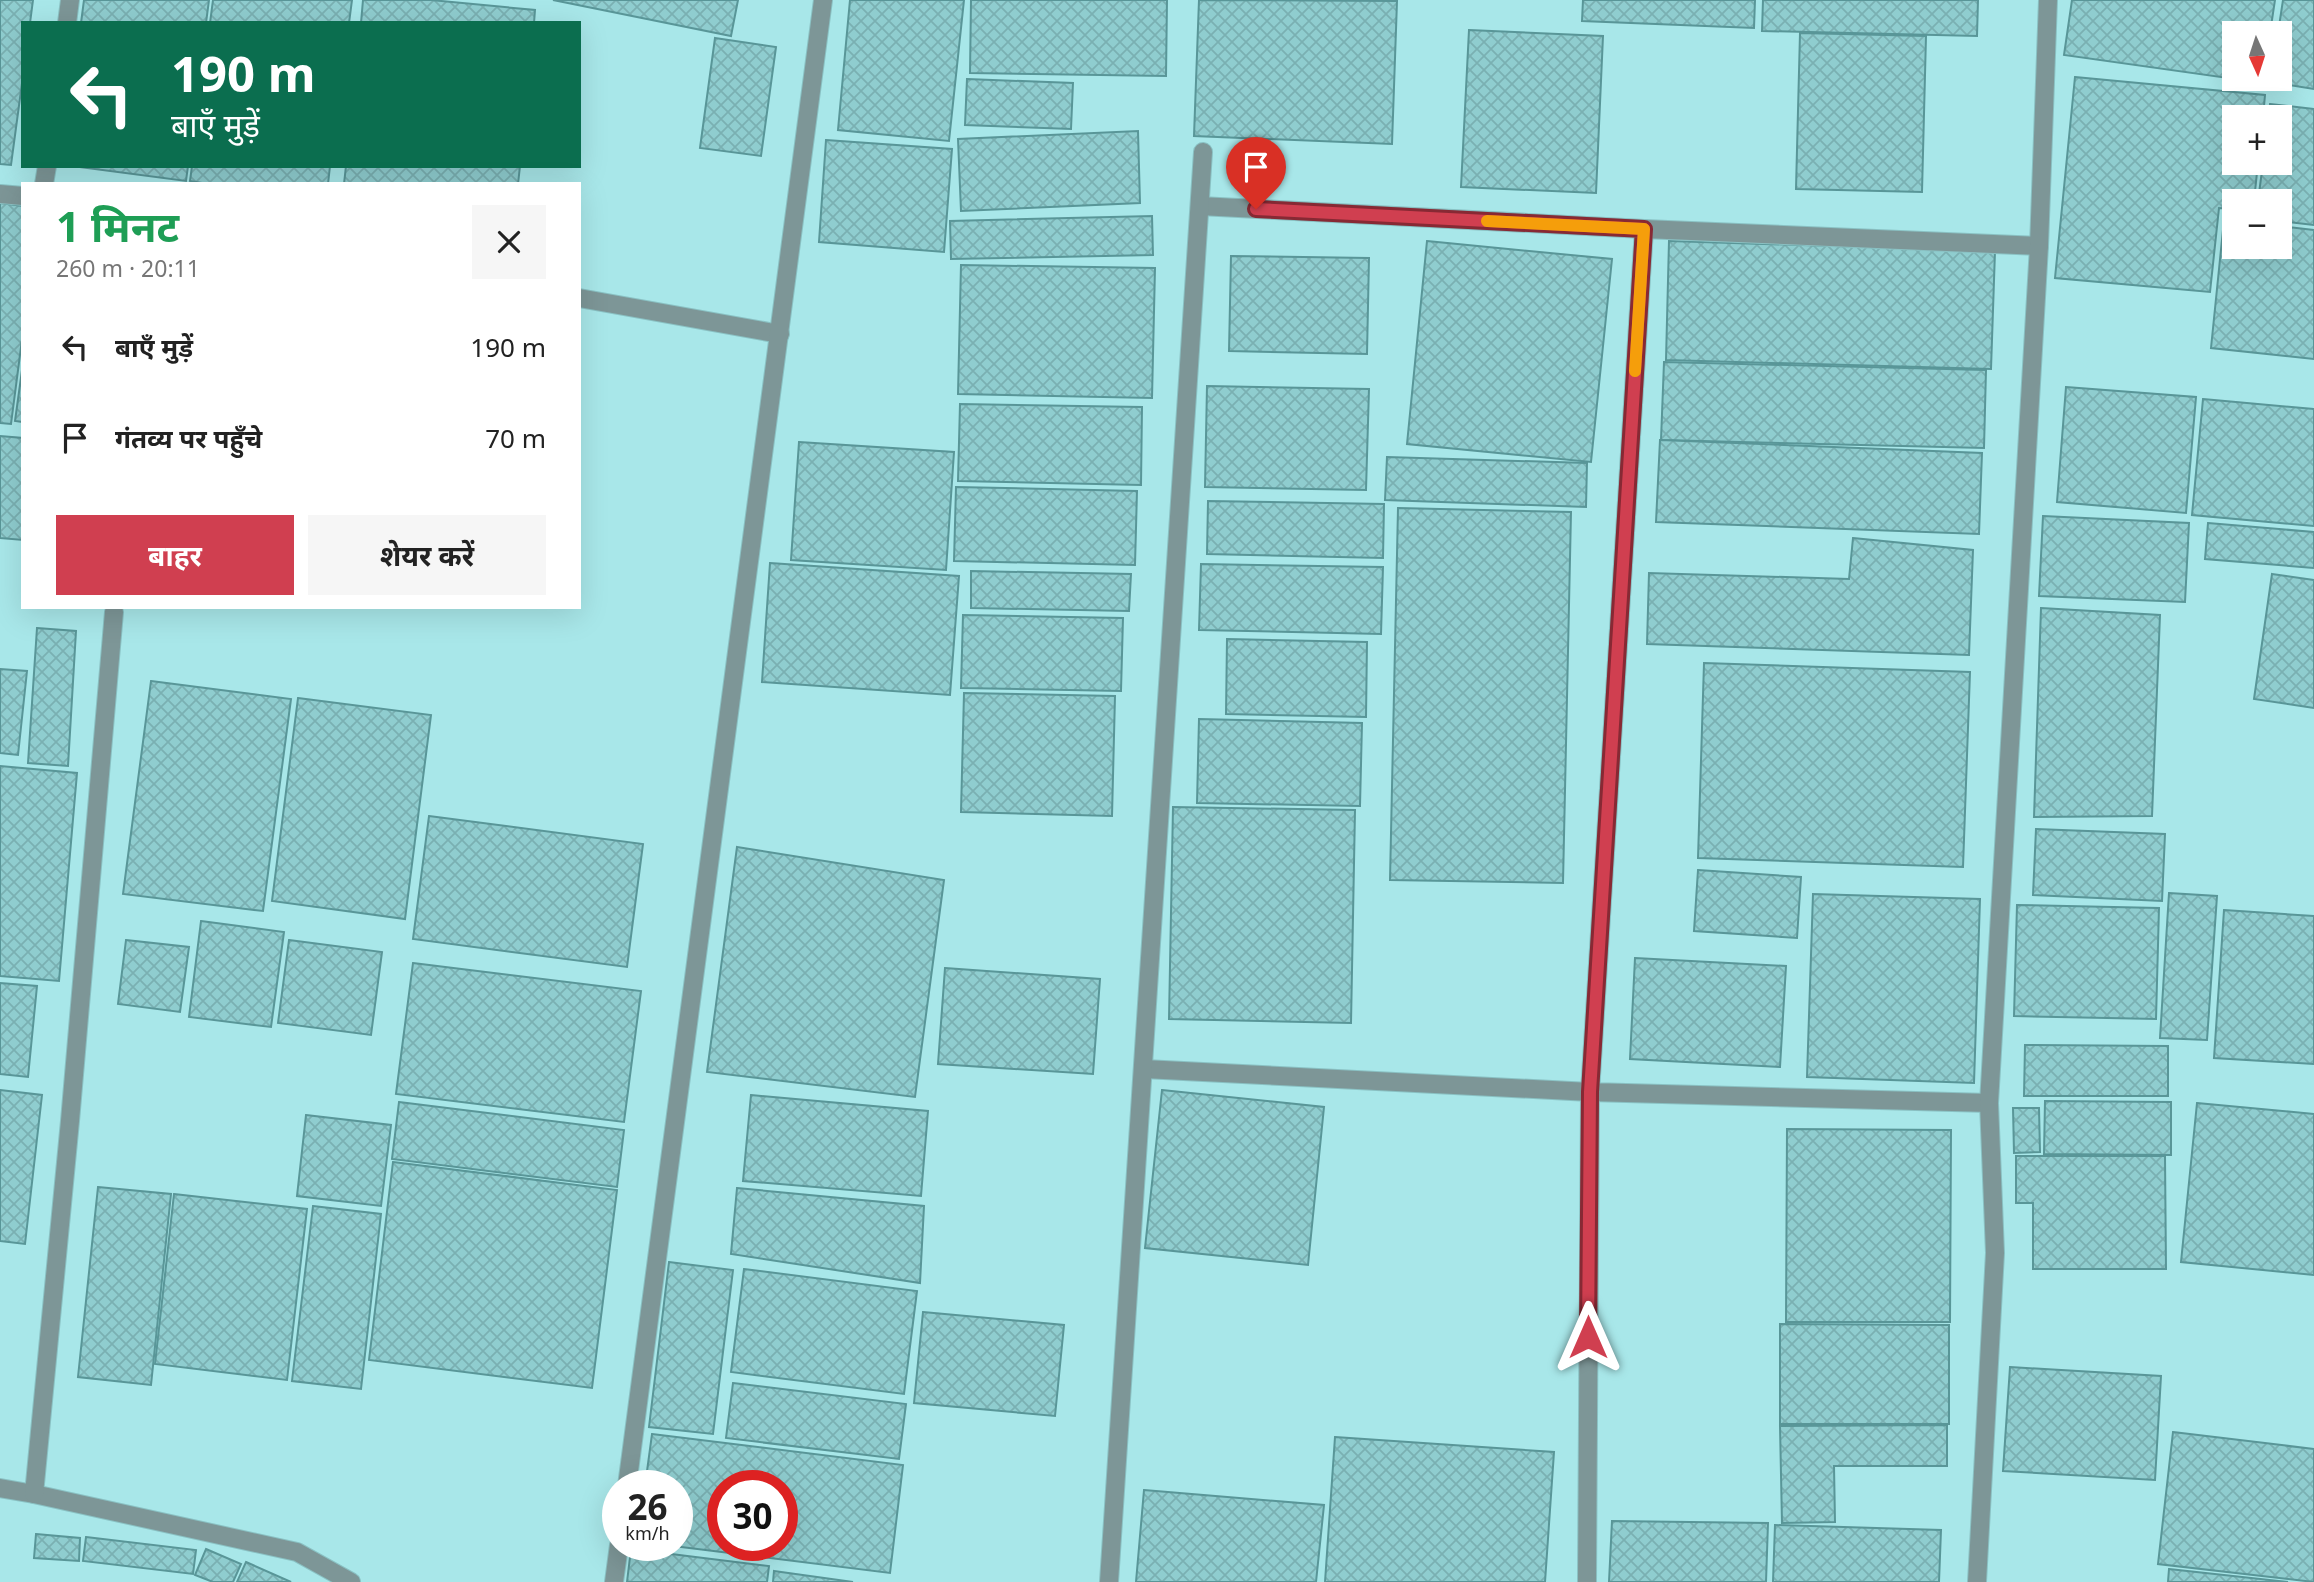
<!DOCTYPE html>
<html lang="hi">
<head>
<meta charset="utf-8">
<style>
  body { margin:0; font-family:"Noto Sans","Noto Sans Devanagari",sans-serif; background:#f6f6f6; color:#222; height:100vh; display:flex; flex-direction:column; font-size:26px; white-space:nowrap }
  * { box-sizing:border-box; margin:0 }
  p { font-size:23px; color:#767676 }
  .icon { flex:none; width:38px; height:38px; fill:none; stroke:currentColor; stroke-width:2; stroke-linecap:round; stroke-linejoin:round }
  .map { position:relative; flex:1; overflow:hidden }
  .panel { position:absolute; left:21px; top:182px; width:560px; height:427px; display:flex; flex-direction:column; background:#fff; border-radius:0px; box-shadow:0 7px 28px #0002 }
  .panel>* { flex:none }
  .top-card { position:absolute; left:21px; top:21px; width:560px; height:147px; border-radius:0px; box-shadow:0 7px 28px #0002; background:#0b6e4f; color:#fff; overflow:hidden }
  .needle { width:46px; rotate:177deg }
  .tools { position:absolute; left:2222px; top:21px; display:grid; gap:14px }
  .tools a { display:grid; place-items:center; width:70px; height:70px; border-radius:0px; background:#fff; box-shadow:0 7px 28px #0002; font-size:35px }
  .speed { position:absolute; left:602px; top:1470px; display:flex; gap:14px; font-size:35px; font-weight:700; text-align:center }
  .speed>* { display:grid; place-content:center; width:91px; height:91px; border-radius:50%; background:#fff; box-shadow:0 7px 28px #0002; line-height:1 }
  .speed small { font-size:18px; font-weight:400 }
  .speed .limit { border:10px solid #d22; background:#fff; color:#111 }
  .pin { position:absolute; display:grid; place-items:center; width:60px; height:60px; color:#fff; margin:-72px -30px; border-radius:50% 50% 50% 0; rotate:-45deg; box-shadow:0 0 7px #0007 }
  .pin .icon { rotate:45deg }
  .me { position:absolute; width:77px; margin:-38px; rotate:0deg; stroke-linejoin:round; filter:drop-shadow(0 0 5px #0008) }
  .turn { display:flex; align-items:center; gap:24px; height:147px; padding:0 35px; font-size:32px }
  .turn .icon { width:91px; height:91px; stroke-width:2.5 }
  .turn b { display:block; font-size:49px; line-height:60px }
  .round { display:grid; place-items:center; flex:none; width:74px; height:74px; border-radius:0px; background:#f6f6f6 }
  .summary { display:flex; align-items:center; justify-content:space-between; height:119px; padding:0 35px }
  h1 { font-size:42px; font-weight:700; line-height:52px; color:#1e9e55 }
  .button { display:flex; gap:14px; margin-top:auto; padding:14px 35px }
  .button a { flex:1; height:80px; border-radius:0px; background:#d03f50; color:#fff; font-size:28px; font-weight:700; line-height:80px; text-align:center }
  .button a+a { background:#f6f6f6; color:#222 }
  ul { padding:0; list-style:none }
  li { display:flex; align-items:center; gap:21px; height:91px; padding:0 35px }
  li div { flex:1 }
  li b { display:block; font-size:26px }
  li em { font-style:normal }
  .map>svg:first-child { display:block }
  .building { fill:url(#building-cross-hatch); stroke:#599698; stroke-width:2; fill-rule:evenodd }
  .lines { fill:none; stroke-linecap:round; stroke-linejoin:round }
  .service-casing { stroke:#8ac1c3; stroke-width:20 }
  .minor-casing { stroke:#8ac1c3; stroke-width:20 }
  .service { stroke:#7d9697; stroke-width:18 }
  .minor { stroke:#7d9697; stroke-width:18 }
  .route-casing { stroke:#872934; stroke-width:18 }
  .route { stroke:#d03f50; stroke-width:12 }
  .slow { stroke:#f59e0b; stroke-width:12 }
</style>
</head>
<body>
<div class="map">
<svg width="2314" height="1582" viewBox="0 0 2314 1582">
  <defs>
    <pattern id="building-cross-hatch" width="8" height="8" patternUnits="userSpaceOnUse" patternTransform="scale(1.75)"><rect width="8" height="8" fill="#8fcdcf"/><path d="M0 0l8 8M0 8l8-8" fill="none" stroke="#7ab0b2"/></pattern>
  </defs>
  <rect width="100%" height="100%" fill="#a8e7e9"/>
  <!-- building -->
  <g class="building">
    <path d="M0,0H33L30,23H23V76L11,165L0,164Z"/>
    <path d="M84,0H209L206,23H81Z"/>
    <path d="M213,0H352L349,23H210Z"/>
    <path d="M363,0H431L535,10L534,23H361Z"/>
    <path d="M553,0H738L731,36Z"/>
    <path d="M850,0H964L949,141L838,130Z"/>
    <path d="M971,0H1167L1166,76L970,73Z"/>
    <path d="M1199,0L1397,1L1392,144L1194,136Z"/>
    <path d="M1583,0H1755L1754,28L1582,21Z"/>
    <path d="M1763,0H1978L1977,36L1762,31Z"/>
    <path d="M2072,0H2275L2270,33H2235V79H2264L2263,83L2064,55Z"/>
    <path d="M2283,0H2314V89L2270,82L2271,79H2280V33H2278Z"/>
    <path d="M1469,30L1603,36L1596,193L1461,187Z"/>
    <path d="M1800,33L1926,36L1922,192L1796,189Z"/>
    <path d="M715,38L776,47L761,156L700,148Z"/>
    <path d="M2075,77L2265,95L2263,117H2235V163H2258L2254,201H2235V209L2219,208L2210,292L2055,278Z"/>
    <path d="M967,79L1073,83L1071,129L965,125Z"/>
    <path d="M2270,104L2314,109V225L2280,221V201H2258L2263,163H2280V117H2269Z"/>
    <path d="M1138,131L1140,203L961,211L958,139Z"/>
    <path d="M826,140L952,149L944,252L819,242Z"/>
    <path d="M72,166H188L186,181Z"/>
    <path d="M192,166H330L328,184H208L190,181Z"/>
    <path d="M346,166H520L518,184H344Z"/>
    <path d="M0,203L23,206V332L11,424L0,423Z"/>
    <path d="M1152,216L1153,255L951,259L950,221Z"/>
    <path d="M2224,220L2235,221V247H2280V226L2314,230V359L2211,348Z"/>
    <path d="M1427,241L1612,259L1591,462L1407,444Z"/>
    <path d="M1669,241L1995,251L1991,369L1666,360Z"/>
    <path d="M1231,256L1369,258L1367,354L1229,351Z"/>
    <path d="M961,265L1155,268L1152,398L958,394Z"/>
    <path d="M1664,362L1986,370L1984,448L1661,440Z"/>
    <path d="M23,363V422L15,421Z"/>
    <path d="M1207,386L1369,389L1366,490L1205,487Z"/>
    <path d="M2066,387L2196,397L2186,513L2057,502Z"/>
    <path d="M2203,399L2314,409V526L2192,515Z"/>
    <path d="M960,404L1142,407L1141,485L958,481Z"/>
    <path d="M0,436L23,438V540L0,538Z"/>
    <path d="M1660,440L1982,453L1979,534L1656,522Z"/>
    <path d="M799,442L954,452L946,570L791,560Z"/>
    <path d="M1387,457L1587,463L1586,507L1385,500Z"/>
    <path d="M956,487L1137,491L1135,565L954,561Z"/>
    <path d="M1208,501L1384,504L1383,558L1207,554Z"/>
    <path d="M1398,508L1571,512L1563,883L1390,880Z"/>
    <path d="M2043,516L2189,523L2185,602L2039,596Z"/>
    <path d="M2208,523L2314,532V568L2205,559Z"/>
    <path d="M1853,538L1973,550L1969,655L1647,644L1649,573L1849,579Z"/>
    <path d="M770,563L959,576L950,695L762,682Z"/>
    <path d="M1201,564L1383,567L1381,634L1199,630Z"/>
    <path d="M971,571L1131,574L1129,611L971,608Z"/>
    <path d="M2272,574L2314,580V708L2254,699Z"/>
    <path d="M2041,608L2160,615L2152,816L2034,817Z"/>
    <path d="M963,615L1123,618L1121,691L961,688Z"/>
    <path d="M37,628L76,631L68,766L28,763Z"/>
    <path d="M1227,639L1367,642L1366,717L1226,714Z"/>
    <path d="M1704,663L1970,672L1963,867L1698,858Z"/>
    <path d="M0,669L27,671L18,755L0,753Z"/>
    <path d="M151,681L291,699L263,911L123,894Z"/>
    <path d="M964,693L1115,696L1112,816L961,812Z"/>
    <path d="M298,698L431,715L405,919L272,901Z"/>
    <path d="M1199,719L1362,723L1360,806L1197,803Z"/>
    <path d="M0,766L77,773L59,981L0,976Z"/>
    <path d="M1173,807L1355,810L1351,1023L1169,1019Z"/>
    <path d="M429,816L643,844L627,967L413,939Z"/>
    <path d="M2036,829L2165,834L2162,901L2033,895Z"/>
    <path d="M737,847L944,880L915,1097L707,1072Z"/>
    <path d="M1698,870L1801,877L1797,938L1694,931Z"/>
    <path d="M2169,893L2217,896L2207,1040L2160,1038Z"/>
    <path d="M1813,894L1980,899L1974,1083L1807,1077Z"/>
    <path d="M2017,905L2159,908L2156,1019L2014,1016Z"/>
    <path d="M2224,910L2314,916V1064L2214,1058Z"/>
    <path d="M201,921L284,932L271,1027L189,1017Z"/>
    <path d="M126,940L189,947L180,1012L118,1004Z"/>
    <path d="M289,940L382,952L371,1035L278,1023Z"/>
    <path d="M1635,958L1786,966L1780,1067L1630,1059Z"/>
    <path d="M413,963L641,991L624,1122L396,1094Z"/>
    <path d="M945,968L1100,979L1093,1074L938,1064Z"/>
    <path d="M0,983L37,986L28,1077L0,1074Z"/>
    <path d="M2025,1045L2168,1046V1096H2024Z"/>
    <path d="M0,1090L42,1095L25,1244L0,1241Z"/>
    <path d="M1162,1090L1324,1107L1308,1265L1145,1248Z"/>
    <path d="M751,1095L928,1111L921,1196L743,1181Z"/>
    <path d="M2045,1101L2171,1102V1155L2044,1154Z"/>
    <path d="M399,1102L624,1130L617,1187L392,1159Z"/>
    <path d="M2197,1103L2314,1114V1275L2181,1262Z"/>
    <path d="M2013,1108H2039L2040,1152L2014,1153Z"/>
    <path d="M306,1115L391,1125L381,1206L297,1196Z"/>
    <path d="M1787,1129L1951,1130L1950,1322H1786Z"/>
    <path d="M2016,1156H2165L2166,1269H2033V1203H2016Z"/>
    <path d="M393,1162L617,1190L592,1388L369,1360Z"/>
    <path d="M98,1187L171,1194L151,1385L78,1377Z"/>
    <path d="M737,1188L924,1206L920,1283L731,1254Z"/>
    <path d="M174,1194L307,1209L287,1380L155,1364Z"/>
    <path d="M313,1206L381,1214L361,1389L292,1381Z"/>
    <path d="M669,1262L733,1270L713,1434L649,1427Z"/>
    <path d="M744,1269L917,1291L904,1394L731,1372Z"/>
    <path d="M923,1312L1064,1325L1055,1416L914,1403Z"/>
    <path d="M1780,1324L1949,1325V1424H1780Z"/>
    <path d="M2010,1367L2161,1376L2155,1480L2003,1471Z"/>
    <path d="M733,1383L906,1404L899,1459L726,1438Z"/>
    <path d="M1947,1425V1466H1834L1835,1522L1782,1523L1780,1426Z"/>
    <path d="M2173,1432L2314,1449V1582L2158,1564Z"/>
    <path d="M652,1434L903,1465L890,1573L665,1545H677V1486H645ZM723,1486H782V1545H723Z"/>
    <path d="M1335,1437L1554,1452L1545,1582H1325Z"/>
    <path d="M1144,1490L1324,1505L1316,1582H1136Z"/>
    <path d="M1612,1521L1768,1523L1766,1582H1609Z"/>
    <path d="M1775,1525L1941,1530L1939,1582H1773Z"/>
    <path d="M36,1534L80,1538L79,1561L34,1558Z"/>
    <path d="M86,1537L196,1550L193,1574L83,1561Z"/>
    <path d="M206,1549L241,1564L233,1582H213L195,1575Z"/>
    <path d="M631,1549L769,1566L767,1582H627Z"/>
    <path d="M246,1562L291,1582H237Z"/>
    <path d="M2169,1569L2288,1582H2168Z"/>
    <path d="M774,1571L853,1582H773Z"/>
  </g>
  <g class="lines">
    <!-- service casing -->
    <g class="service-casing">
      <g id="service">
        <path d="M67,23L70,0"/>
        <path d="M44,184L47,166"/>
      </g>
    </g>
    <!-- minor casing -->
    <g class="minor-casing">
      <g id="minor">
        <path d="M0,194L23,196"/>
        <path d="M1200,206L1644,229"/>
        <path d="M579,298L780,334"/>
        <path d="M1144,1069L1590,1092L1587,1582"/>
        <path d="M1989,1103L1590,1092L1644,229L2039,246"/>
        <path d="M627,1486L823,0"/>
        <path d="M0,1488L34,1494L297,1552L351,1582"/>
        <path d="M34,1494L70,1121L114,612"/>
        <path d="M614,1582L619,1545"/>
        <path d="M1109,1582L1203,152"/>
        <path d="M1977,1582L1995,1253L1989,1103L2039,246L2048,0"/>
      </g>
    </g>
    <!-- service -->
    <use href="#service" class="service"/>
    <!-- minor -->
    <use href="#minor" class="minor"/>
  </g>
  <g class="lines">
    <!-- route casing -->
    <g class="route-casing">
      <path id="route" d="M1256,209L1644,229L1590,1092L1588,1337"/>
    </g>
    <!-- route -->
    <use href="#route" class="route"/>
    <!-- slow -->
    <path class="slow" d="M1487,221L1644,229L1635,371"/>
  </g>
</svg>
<div class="tools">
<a><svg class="needle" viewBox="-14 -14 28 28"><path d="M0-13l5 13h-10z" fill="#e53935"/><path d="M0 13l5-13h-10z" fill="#767676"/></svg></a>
<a>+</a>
<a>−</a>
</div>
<div class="speed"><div>26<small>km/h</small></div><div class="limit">30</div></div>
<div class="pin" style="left:1256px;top:209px;background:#d93025"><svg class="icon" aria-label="arrive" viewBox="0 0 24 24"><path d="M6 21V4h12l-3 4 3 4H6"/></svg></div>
<svg class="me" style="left:1588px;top:1337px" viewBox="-20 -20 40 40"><path d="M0-17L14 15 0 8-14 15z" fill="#d03f50" stroke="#fff" stroke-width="4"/></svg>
<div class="top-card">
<div class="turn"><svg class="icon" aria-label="left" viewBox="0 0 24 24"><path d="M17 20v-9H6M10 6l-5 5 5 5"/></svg><div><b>190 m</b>बाएँ मुड़ें</div></div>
</div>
<section class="panel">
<div class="summary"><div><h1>1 मिनट</h1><p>260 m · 20:11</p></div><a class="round"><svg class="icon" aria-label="close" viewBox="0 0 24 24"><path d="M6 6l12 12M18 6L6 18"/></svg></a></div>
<ul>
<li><svg class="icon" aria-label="left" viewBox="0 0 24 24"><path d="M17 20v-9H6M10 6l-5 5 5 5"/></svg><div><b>बाएँ मुड़ें</b></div><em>190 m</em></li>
<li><svg class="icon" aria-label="arrive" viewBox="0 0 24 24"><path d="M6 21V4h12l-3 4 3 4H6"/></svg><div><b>गंतव्य पर पहुँचे</b></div><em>70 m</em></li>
</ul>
<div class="button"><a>बाहर</a><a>शेयर करें</a></div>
</section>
</div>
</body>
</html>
